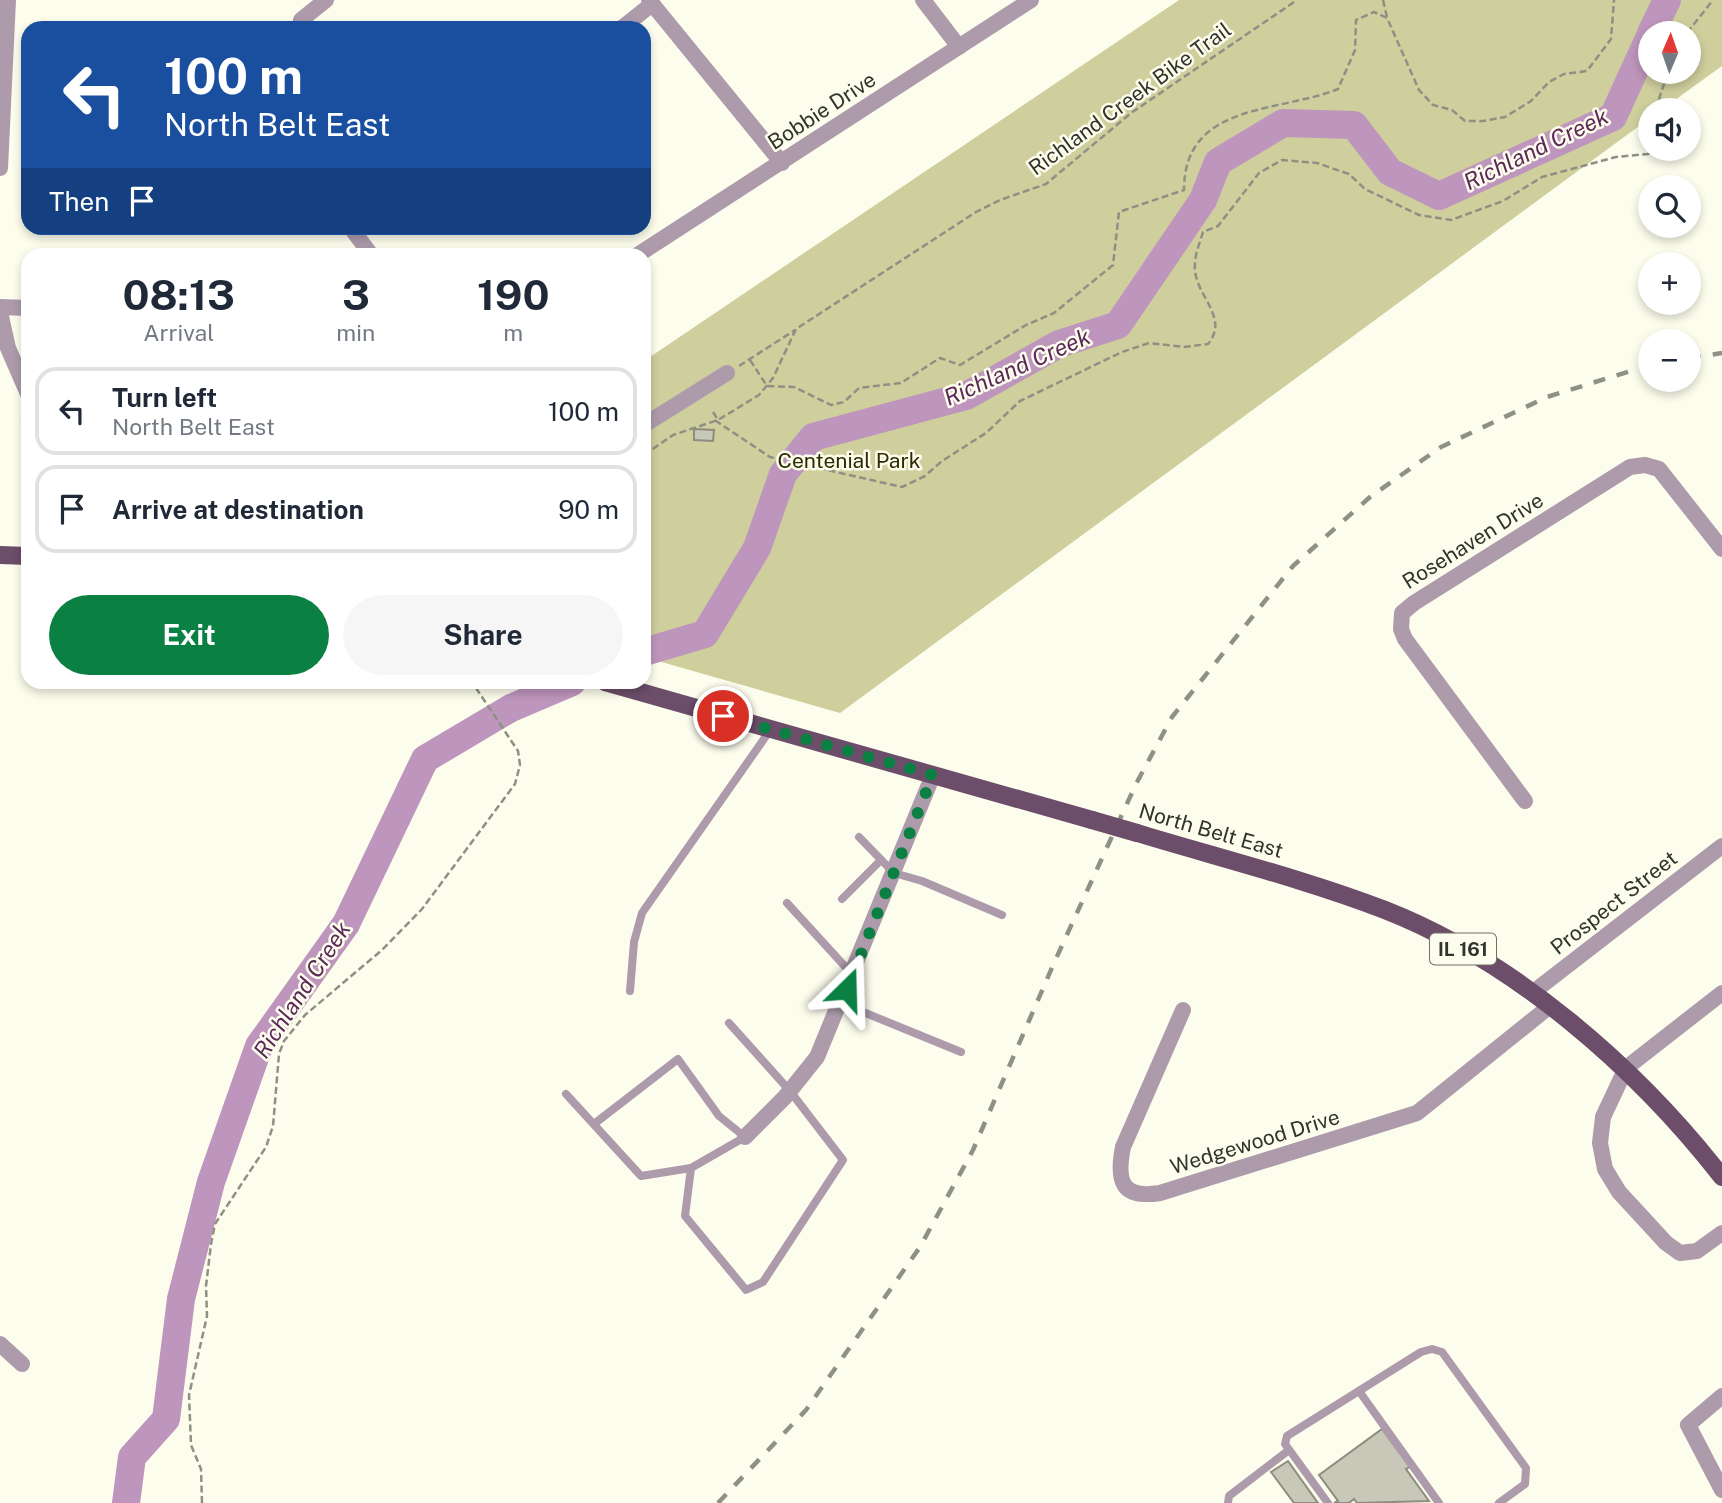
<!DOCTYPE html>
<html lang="en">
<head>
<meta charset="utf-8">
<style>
  body { margin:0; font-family:"Public Sans",sans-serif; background:#f6f6f7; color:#1f2937; height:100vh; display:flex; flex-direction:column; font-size:26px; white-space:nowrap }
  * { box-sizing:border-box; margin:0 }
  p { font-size:23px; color:#747a83 }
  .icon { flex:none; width:38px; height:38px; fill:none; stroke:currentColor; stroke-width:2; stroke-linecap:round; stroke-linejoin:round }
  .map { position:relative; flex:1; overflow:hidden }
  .panel { position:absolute; left:21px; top:248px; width:630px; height:441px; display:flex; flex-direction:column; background:#fff; border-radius:21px; box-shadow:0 4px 10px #0003 }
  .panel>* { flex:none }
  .guide { position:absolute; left:21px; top:21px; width:630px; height:214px; border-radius:21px; box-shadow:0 4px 10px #0003; background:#1a4fa0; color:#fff; overflow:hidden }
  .needle { width:46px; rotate:2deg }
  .fabs { position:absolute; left:1638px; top:21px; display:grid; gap:14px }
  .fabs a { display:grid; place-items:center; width:63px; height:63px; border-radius:50%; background:#fff; box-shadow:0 4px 10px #0003; font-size:35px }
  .pin { position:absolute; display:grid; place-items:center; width:60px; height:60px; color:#fff; margin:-30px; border:4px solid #fff; border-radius:50%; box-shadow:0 2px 7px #0007 }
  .me { position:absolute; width:77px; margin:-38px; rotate:22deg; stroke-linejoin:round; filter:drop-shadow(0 0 5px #0008) }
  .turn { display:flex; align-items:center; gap:24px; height:147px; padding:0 28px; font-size:32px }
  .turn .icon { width:91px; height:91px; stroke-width:2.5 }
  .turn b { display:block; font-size:49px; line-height:60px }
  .then { display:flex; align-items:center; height:66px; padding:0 28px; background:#0003; gap:14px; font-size:26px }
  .eta { display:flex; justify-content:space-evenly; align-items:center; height:119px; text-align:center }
  .eta b { font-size:42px; font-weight:700; line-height:49px }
  .action { display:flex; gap:14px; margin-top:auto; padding:14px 28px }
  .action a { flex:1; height:80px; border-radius:42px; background:#0b8043; color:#fff; font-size:28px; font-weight:700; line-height:80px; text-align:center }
  .action a+a { background:#f6f6f7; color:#1f2937 }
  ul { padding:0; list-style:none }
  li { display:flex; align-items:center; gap:21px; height:88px; margin:0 14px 10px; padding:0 14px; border:4px solid #e0e1e3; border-radius:21px }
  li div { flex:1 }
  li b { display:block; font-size:26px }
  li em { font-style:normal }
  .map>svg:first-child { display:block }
  .green { fill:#cfce9d; fill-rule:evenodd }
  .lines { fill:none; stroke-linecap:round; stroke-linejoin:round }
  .river { stroke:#be95bc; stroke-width:28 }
  .building { fill:#c8c8b8; stroke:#8d8d7f; stroke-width:2 }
  .path { stroke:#8f9084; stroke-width:2.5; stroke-dasharray:7 3.5; stroke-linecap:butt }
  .lane { stroke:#ad9bac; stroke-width:8 }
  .street { stroke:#ad9bac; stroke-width:16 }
  .primary { stroke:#6c4d6a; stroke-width:18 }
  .rail { stroke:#909186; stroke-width:4.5; stroke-dasharray:12 12; stroke-linecap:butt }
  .primary-bridge { stroke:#6c4d6a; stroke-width:18 }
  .route { stroke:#0b8043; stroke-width:12; stroke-dasharray:0 21.6 }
  .labels { text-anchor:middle; stroke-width:5; stroke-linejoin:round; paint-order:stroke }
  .shield { fill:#fdfded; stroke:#6f7066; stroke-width:2 }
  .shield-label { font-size:19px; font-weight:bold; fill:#32332c }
  .street-label { font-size:21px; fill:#32332c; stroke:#fdfded }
  .park-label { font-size:21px; fill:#2c2b00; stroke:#fdfded }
  .water-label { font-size:23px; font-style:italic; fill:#5a2859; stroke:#fdfded }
</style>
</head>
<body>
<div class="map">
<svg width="1722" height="1503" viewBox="0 0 1722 1503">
  <rect width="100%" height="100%" fill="#fdfded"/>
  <!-- green -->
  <path class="green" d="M1179,0H1722V66L1661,110H1650V118L840,713L644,657V361ZM1650,33H1689V72H1650Z"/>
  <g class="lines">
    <!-- river -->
    <g class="river">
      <path d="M1651,33L1667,0"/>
      <path d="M644,652L705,634L757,548L783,474L813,437L966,396L1059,344L1118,325L1203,200L1218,162L1283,123L1354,125L1390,172L1439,196L1613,117L1650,36"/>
      <path d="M126,1503L132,1457L166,1419L181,1299L211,1182L259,1046L346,924L425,759L511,708L572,682"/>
    </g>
  </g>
  <!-- building -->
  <g class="building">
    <path d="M694,429L714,430L713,441L694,440Z"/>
    <path d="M1382,1429L1410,1467L1406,1469L1429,1501L1357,1503L1354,1499L1349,1503H1334L1338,1501L1319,1475Z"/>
    <path d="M1288,1461L1318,1503H1294L1271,1472Z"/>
  </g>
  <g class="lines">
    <!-- path -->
    <g class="path">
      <path d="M1383,0L1387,17"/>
      <path d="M1687,33L1713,0"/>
      <path d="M1660,110L1659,99L1668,72"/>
      <path d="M750,360L767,386L794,387L831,405L844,402L859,388L901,383L940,358L960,365L1026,325L1054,313L1113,265L1119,212L1184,190C1184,102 1279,113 1338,89L1355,50L1356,20L1374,12L1387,18L1419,90L1433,105L1452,110L1465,121H1483L1505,117L1531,101L1549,82L1564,74L1587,71L1611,39L1614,0"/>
      <path d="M739,366L795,330"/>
      <path d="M713,412L718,420L716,421L770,457L902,487L925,476L942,461L986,433L1020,401L1122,352L1149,343L1184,347L1208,344C1231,316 1192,294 1195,264C1195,254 1200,242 1203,232L1218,226L1259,173L1282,160L1317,163L1349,174L1365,189L1419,215L1451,220L1503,201L1542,177L1616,157L1648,154L1653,149"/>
      <path d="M28,415L22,418L28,435"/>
      <path d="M644,455L673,435L718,420L759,395L773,378L796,329L976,212L1000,200L1046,184L1131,113L1297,0"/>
      <path d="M202,1503L201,1469L191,1445L189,1395L207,1316L206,1286L211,1244L215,1224L266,1147L273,1126L279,1054L284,1041L305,1015L382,950L422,909L515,784L520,765L518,751L472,682"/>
    </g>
    <!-- lane -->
    <g class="lane">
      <path d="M859,837L894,873L922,881L1002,915"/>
      <path d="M842,899L881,860"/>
      <path d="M787,903L851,973"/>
      <path d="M630,991L634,942L642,913L771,729"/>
      <path d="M841,1003L961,1052"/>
      <path d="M566,1094L641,1176L691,1168L745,1137L719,1116L678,1059L594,1124"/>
      <path d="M691,1168L685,1216L746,1290L763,1282L843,1160L790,1091L729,1023"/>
      <path d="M1359,1391L1439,1503"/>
      <path d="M1228,1503L1229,1496L1289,1450"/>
      <path d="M1328,1503L1285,1444L1287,1436L1421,1352L1432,1349L1442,1352L1526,1468L1525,1484L1499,1503"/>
    </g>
    <!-- street -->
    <g class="street">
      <path d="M649,0L782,163"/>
      <path d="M923,0L959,47"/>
      <path d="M300,28L301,20L326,0"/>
      <path d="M622,28L652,4"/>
      <path d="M0,168L8,0"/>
      <path d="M351,228L372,256"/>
      <path d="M636,256L1031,0"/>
      <path d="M0,307L28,308"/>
      <path d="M0,312L8,348L28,394"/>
      <path d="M644,425L727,373"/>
      <path d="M1525,801L1405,639L1401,629L1402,613L1414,603L1630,467L1645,465L1659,469L1722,549"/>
      <path d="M1532,993L1722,846"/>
      <path d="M1722,993L1626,1068L1603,1117L1600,1143L1605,1169L1619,1192L1666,1243L1680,1253L1697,1251L1722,1233"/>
      <path d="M1183,1010L1123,1147C1116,1182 1122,1199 1160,1193L1417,1113L1550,1006"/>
      <path d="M745,1137L785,1097L817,1057L933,775"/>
      <path d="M0,1344L22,1364"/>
      <path d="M1722,1396L1688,1425L1722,1490"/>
    </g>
    <!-- primary -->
    <g class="primary">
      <path d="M0,555L28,556"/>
      <path d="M605,682L1092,820"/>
      <path d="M1137,833C1220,858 1304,879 1385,910C1515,961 1637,1068 1722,1177"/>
    </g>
    <!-- rail -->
    <g class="rail">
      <path d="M1689,358L1722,353"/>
      <path d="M718,1503L806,1410L920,1247L973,1150L1054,963L1136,784L1172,717L1293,566L1370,497L1441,447L1547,397L1650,365"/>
    </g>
    <!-- primary-bridge -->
    <path class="primary-bridge" d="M1092,820L1137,833"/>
  </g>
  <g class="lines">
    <!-- route -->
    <path class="route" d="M723,716L933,775L847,989"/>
  </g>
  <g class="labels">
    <!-- shield labels -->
    <rect class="shield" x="1430" y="933.5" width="66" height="31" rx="5"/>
    <g class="shield-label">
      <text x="1463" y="956">IL 161</text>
    </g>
    <!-- street labels -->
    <g class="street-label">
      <text transform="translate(1130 99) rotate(-36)" y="7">Richland Creek Bike Trail</text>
      <text transform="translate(822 111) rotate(-33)" y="7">Bobbie Drive</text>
      <text transform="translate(1473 541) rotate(-32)" y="7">Rosehaven Drive</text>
      <text transform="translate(1211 831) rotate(16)" y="7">North Belt East</text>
      <text transform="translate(1614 903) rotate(-38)" y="7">Prospect Street</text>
      <text transform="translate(1255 1142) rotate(-17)" y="7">Wedgewood Drive</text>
    </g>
    <!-- park labels -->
    <g class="park-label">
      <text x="849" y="468">Centenial Park</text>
    </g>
    <!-- water labels -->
    <g class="water-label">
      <text transform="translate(1536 149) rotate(-26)" y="8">Richland Creek</text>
      <text transform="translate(1017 367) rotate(-24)" y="8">Richland Creek</text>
      <text transform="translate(302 990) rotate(-57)" y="8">Richland Creek</text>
    </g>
  </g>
</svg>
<div class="fabs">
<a><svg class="needle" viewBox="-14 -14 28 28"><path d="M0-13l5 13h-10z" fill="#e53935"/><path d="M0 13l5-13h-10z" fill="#747a83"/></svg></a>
<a><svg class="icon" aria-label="sound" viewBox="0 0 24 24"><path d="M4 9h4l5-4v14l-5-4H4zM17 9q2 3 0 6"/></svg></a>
<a><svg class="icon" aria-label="search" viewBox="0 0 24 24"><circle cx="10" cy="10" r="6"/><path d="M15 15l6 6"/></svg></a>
<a>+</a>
<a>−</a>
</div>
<div class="pin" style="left:723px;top:716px;background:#d93025"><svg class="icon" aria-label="arrive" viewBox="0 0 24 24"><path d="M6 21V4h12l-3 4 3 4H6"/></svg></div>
<svg class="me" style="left:847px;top:989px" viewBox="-20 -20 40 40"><path d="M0-17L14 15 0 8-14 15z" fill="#0b8043" stroke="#fff" stroke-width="4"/></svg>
<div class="guide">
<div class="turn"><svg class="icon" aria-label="left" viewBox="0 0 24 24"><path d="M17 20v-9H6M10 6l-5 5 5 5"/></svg><div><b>100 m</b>North Belt East</div></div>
<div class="then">Then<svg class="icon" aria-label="arrive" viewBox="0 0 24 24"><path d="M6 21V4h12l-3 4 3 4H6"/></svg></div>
</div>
<section class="panel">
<div class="eta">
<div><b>08:13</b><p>Arrival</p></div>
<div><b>3</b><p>min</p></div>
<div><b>190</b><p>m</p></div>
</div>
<ul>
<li><svg class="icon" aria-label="left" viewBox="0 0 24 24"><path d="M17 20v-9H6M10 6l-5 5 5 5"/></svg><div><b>Turn left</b><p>North Belt East</p></div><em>100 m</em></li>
<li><svg class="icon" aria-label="arrive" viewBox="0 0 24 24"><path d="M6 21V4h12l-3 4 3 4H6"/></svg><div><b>Arrive at destination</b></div><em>90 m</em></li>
</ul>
<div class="action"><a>Exit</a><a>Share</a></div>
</section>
</div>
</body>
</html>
